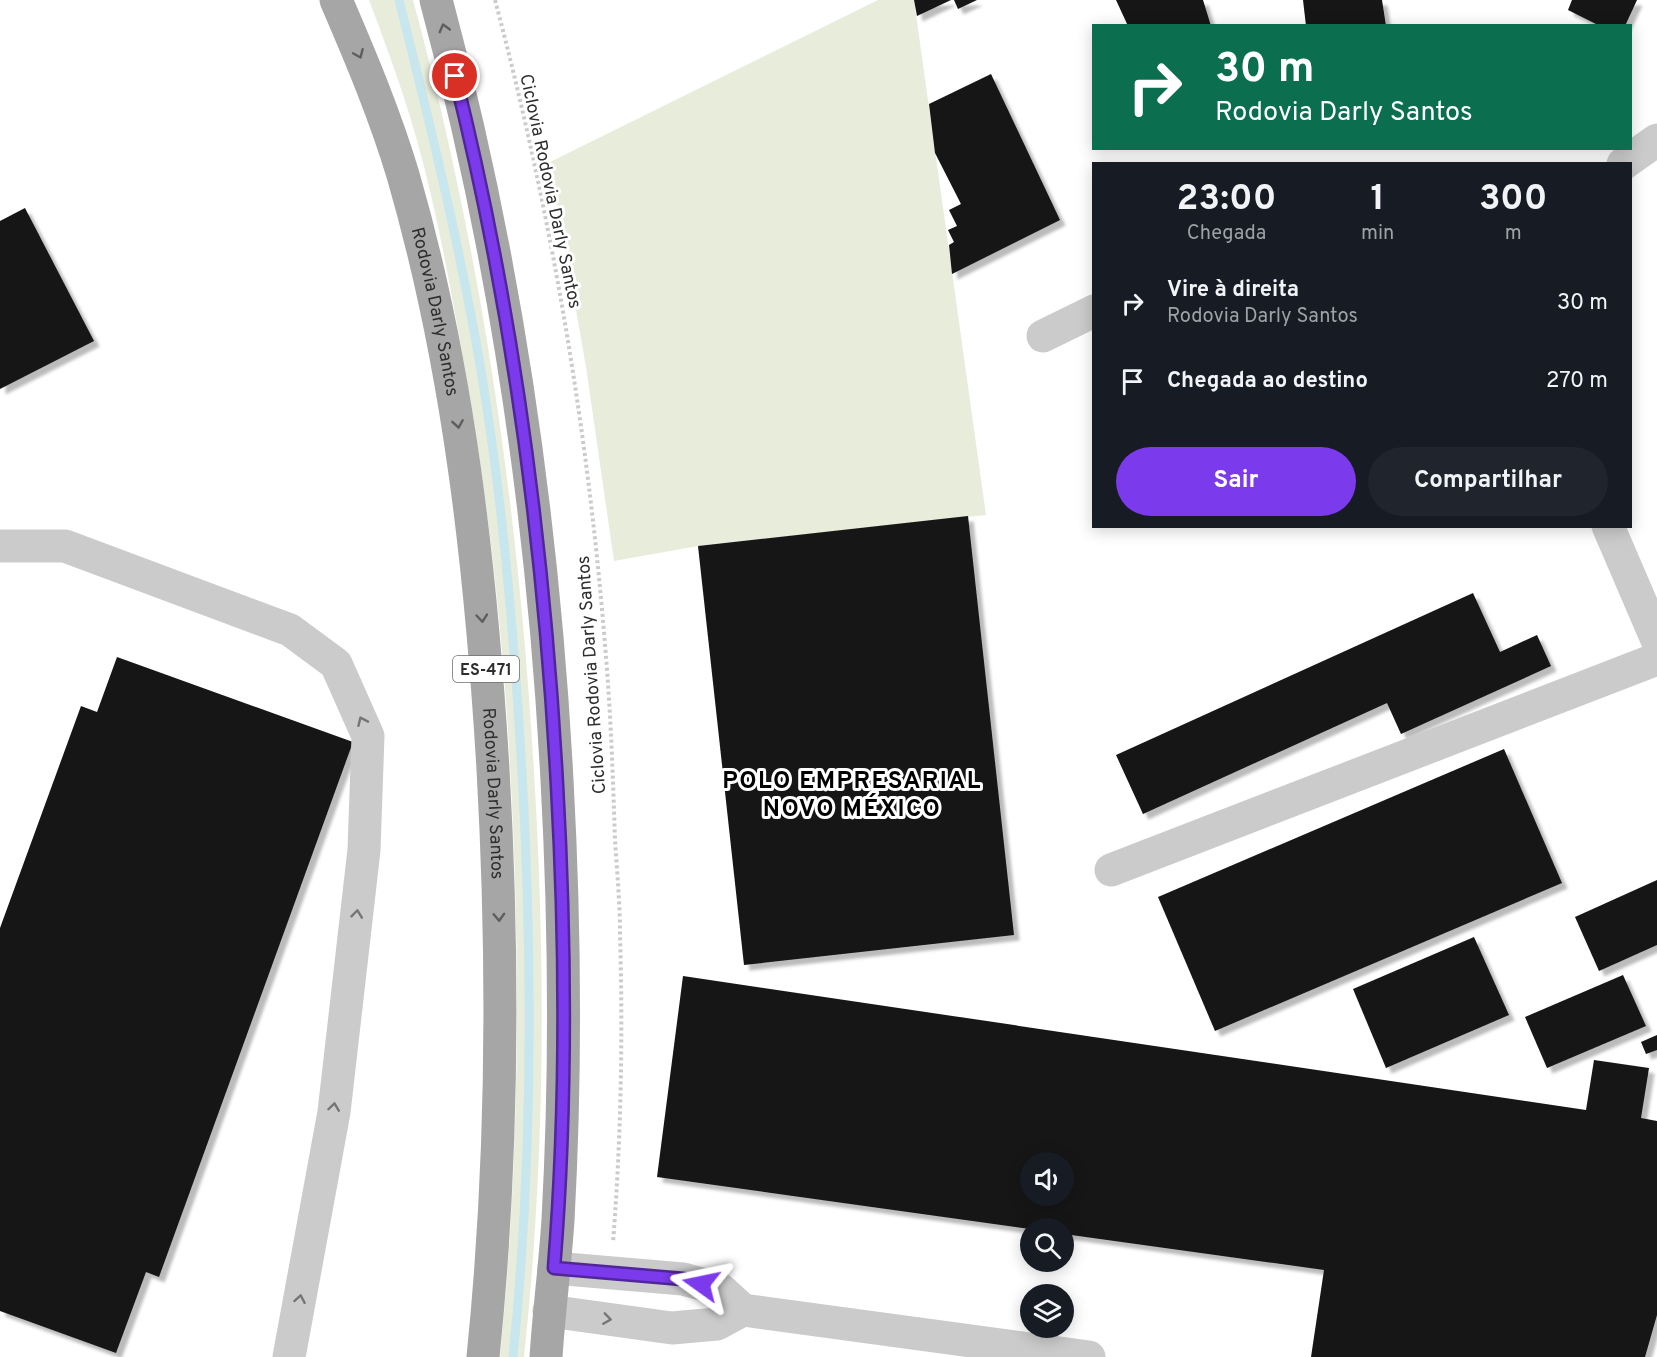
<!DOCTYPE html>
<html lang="pt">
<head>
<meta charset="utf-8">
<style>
  body { margin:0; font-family:Overpass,sans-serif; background:#20242c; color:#f1f3f6; height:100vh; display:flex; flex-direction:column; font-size:22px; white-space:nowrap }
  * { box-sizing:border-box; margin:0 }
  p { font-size:20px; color:#9ea1a6 }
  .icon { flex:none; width:33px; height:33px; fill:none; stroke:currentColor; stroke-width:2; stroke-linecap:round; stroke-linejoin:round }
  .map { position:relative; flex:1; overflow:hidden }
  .details { position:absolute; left:1092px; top:162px; width:540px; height:366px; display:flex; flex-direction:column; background:#171b24; border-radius:0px; box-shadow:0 3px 15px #0003 }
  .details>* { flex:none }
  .guide { position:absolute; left:1092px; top:24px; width:540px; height:126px; border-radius:0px; box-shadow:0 3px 15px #0003; background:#0b6e4f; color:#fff; overflow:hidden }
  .controls { position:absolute; left:1020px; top:1152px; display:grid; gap:12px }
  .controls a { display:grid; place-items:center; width:54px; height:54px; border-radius:50%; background:#171b24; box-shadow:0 3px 15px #0003; font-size:30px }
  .pin { position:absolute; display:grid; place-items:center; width:51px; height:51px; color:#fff; margin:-26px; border:3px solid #fff; border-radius:50%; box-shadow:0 2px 6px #0007 }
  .me { position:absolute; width:66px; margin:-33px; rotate:282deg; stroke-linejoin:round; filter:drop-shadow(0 0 4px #0008) }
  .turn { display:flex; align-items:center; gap:21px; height:126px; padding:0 24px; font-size:27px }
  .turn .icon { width:78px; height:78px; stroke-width:2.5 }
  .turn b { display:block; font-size:42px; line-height:51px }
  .eta { display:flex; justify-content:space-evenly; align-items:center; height:102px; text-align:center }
  .eta b { font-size:36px; font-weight:700; line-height:42px }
  .action { display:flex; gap:12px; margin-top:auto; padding:12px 24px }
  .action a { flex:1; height:69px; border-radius:36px; background:#7c3aed; color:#fff; font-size:24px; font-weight:700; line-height:69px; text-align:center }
  .action a+a { background:#20242c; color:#f1f3f6 }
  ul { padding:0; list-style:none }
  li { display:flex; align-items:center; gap:18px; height:78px; padding:0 24px }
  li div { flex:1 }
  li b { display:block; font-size:22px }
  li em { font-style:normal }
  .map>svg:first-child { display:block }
  .green { fill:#e8ecdb }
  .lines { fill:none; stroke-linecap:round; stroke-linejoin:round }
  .stream { stroke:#c7e6ed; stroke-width:9 }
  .building { fill:#151515; fill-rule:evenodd; filter:url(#shadow) }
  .path { stroke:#cbcbcb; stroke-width:4; stroke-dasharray:3 3; stroke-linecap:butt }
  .minor { stroke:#cbcbcb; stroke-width:33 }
  .major { stroke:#a6a6a6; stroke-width:33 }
  .oneway { stroke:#5e5e5e }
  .oneway2 { stroke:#757575 }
  .route-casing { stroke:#51269a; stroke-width:15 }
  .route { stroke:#7c3aed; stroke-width:10 }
  .labels { text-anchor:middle; stroke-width:6; stroke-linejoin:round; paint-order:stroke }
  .shield { fill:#fff; stroke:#6d6d6d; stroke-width:1.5 }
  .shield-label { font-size:16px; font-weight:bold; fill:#2e2e2e }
  .street-label { font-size:18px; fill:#2e2e2e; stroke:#fff }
  .district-label { font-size:24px; font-weight:bold; letter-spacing:1.5px; fill:#000; stroke:#fff }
</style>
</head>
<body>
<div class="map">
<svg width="1657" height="1357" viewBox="0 0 1657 1357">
  <defs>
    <filter id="shadow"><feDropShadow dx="5.5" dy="5.5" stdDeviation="1.5" flood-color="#0004"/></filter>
  </defs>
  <rect width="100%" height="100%" fill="#fff"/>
  <!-- green -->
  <g class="green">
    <path d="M369,0H413C482,253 519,512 534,773C546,967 545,1163 524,1357H500C521,1148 521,939 508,730C499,591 482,455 456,319C445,258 433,197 416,137C403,91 386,45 369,0Z"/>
    <path d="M878,0H914L986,515L698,546L614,561L586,367L550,162Z"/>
  </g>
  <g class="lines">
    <!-- stream -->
    <path class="stream" d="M399,0C425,104 451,209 471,315C498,455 511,597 520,739C533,945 534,1151 513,1357"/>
  </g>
  <!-- building -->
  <g class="building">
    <path d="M914,0H951L917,16Z"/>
    <path d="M954,0H977L958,9Z"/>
    <path d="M1116,0H1203L1211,26H1128Z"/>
    <path d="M1303,0H1382L1386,26H1306Z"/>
    <path d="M1572,0H1637L1625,26H1600L1568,10Z"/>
    <path d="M991,74L1060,220L952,274L949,245L954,242L948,230L957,226L949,210L961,204L935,153L929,104Z"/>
    <path d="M25,208L94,341L0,389V221Z"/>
    <path d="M968,516L1014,935L744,965L698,546Z"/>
    <path d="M1473,593L1500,652L1537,635L1551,666L1401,734L1387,703L1143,814L1116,755Z"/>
    <path d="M117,657L353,742L159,1277L146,1272L116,1353L0,1311V928L81,706L97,712Z"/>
    <path d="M1504,749L1562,883L1215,1031L1158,897Z"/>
    <path d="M1657,880V945L1599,971L1575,917Z"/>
    <path d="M1474,937L1509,1015L1386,1068L1353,989Z"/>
    <path d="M1623,975L1646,1026L1547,1068L1525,1017Z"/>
    <path d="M683,976L1586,1110L1594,1060L1649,1068L1641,1118L1657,1121V1315L1645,1357H1311L1324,1270L1064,1234V1228L1030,1229L657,1177ZM1030,1162H1064V1196H1030Z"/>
    <path d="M1657,1035V1050L1646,1054L1641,1042Z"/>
  </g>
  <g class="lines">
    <!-- path -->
    <path class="path" d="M495,0C552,215 589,436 606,657C611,718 613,779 615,840C617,871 620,903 620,934C623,1037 621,1140 613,1243"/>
    <!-- minor -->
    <g class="minor">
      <path d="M1623,164L1657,140"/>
      <path d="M1043,336L1094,311"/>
      <path d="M1608,526L1657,640"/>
      <path d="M0,546H65L290,630L336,664L368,736L364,850L334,1112L289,1357"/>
      <path d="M1111,870L1657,659"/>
      <path d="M554,1268L683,1279L720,1289L743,1310L1089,1357"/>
      <path d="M549,1311L672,1328L717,1324L743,1310"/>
    </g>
    <!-- major -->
    <g class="major">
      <path id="s1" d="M336,0C361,58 385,115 403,175C459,368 481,569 493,769C504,965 503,1162 483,1357"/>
      <path d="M436,0C505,255 543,516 557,780C565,926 566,1074 558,1220C555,1266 549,1311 546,1357"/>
    </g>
  </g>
  <!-- one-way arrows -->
  <defs><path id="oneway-chevron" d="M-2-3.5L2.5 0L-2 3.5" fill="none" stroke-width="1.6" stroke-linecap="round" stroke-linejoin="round" transform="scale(1.5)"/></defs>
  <g class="oneway">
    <use href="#oneway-chevron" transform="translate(444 28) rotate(-105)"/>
    <use href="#oneway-chevron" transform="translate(359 54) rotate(67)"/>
    <use href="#oneway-chevron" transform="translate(458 424) rotate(81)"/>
    <use href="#oneway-chevron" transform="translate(482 618) rotate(85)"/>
    <use href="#oneway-chevron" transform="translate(499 917) rotate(88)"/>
  </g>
  <g class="oneway2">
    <use href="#oneway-chevron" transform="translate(362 721) rotate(-114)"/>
    <use href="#oneway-chevron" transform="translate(357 914) rotate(-83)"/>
    <use href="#oneway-chevron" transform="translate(334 1107) rotate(-82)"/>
    <use href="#oneway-chevron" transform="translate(300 1299) rotate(-80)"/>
    <use href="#oneway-chevron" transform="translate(607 1319) rotate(8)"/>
  </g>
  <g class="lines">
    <!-- route casing -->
    <g class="route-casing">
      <path id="route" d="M455,76C513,308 544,546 557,785C566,946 567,1107 554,1268L683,1279L701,1284"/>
    </g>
    <!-- route -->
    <use href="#route" class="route"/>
  </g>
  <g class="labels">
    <!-- shield labels -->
    <rect class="shield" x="453" y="656" width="66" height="26" rx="4.5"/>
    <g class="shield-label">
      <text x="486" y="675">ES-471</text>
    </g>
    <!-- street labels -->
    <g class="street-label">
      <text transform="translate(551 191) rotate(78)" y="6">Ciclovia Rodovia Darly Santos</text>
      <text dy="6" stroke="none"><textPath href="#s1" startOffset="328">Rodovia Darly Santos</textPath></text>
      <text transform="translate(591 675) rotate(-94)" y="6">Ciclovia Rodovia Darly Santos</text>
      <text dy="6" stroke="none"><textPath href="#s1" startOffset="814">Rodovia Darly Santos</textPath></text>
    </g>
    <!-- district labels -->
    <g class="district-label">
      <text x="852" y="788">POLO EMPRESARIAL<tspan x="852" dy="28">NOVO MÉXICO</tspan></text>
    </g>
  </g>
</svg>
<div class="controls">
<a><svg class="icon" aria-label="sound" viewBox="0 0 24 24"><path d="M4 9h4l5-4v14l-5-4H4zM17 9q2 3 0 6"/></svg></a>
<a><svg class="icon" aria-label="search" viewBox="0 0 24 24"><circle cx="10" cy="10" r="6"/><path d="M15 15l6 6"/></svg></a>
<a><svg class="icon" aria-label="layers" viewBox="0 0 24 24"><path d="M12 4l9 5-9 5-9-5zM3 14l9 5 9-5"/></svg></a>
</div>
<div class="pin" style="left:455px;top:76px;background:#d93025"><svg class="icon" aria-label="arrive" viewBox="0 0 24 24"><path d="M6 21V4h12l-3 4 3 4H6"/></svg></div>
<svg class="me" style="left:701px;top:1284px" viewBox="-20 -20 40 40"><path d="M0-17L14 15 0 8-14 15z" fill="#7c3aed" stroke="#fff" stroke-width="4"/></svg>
<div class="guide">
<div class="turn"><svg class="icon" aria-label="right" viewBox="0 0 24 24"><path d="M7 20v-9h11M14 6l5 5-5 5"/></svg><div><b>30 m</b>Rodovia Darly Santos</div></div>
</div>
<section class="details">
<div class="eta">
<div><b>23:00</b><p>Chegada</p></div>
<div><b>1</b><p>min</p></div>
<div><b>300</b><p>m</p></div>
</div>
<ul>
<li><svg class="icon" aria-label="right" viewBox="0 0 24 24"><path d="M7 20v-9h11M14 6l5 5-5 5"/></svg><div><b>Vire à direita</b><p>Rodovia Darly Santos</p></div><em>30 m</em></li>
<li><svg class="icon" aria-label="arrive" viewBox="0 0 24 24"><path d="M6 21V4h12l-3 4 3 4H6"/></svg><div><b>Chegada ao destino</b></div><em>270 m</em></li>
</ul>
<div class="action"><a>Sair</a><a>Compartilhar</a></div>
</section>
</div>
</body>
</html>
